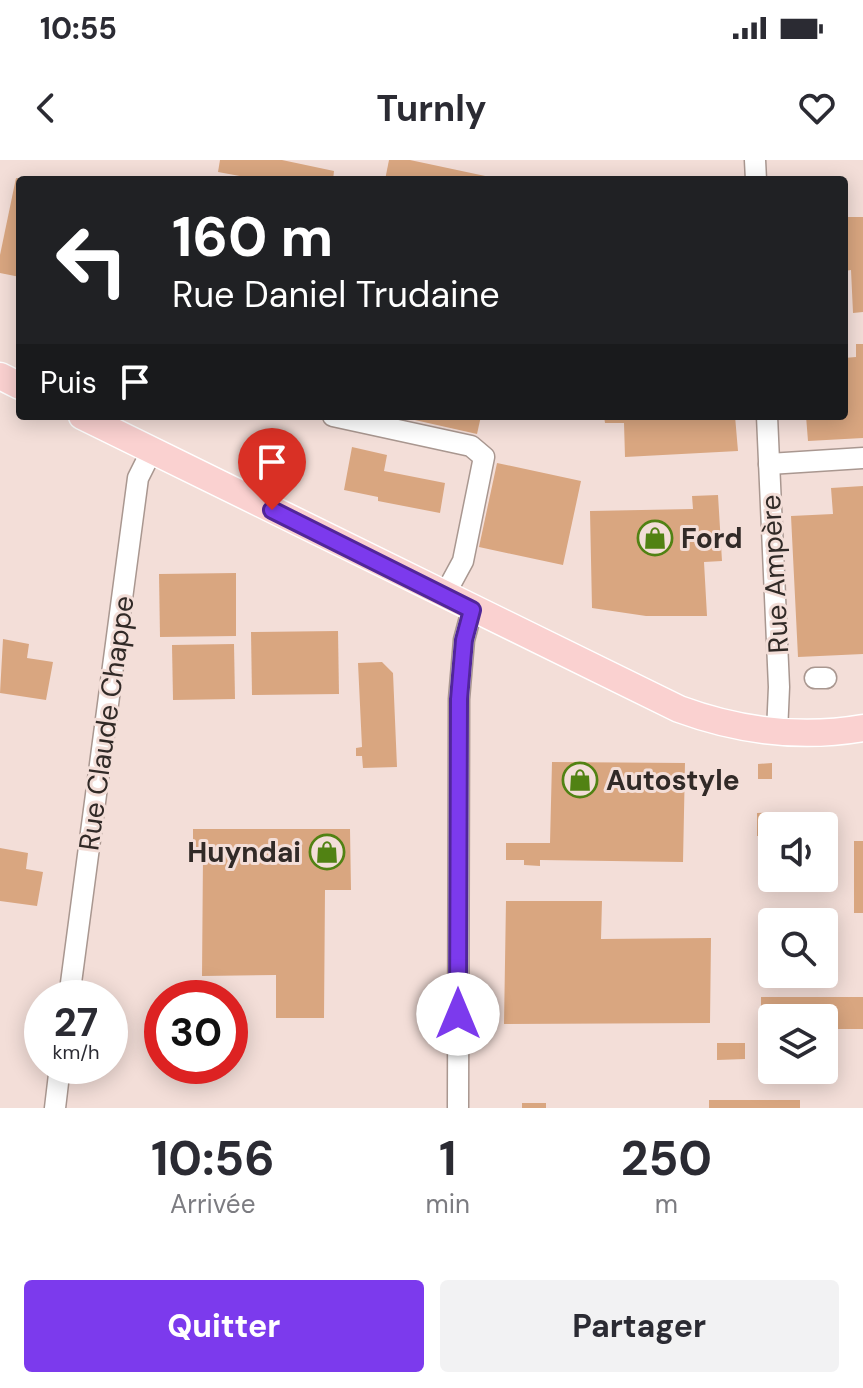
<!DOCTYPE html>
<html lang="fr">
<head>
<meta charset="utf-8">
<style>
  body { margin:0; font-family:"DM Sans",sans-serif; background:#f2f2f3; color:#2b2b33; height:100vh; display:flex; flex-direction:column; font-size:30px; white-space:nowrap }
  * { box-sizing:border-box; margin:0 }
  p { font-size:26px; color:#7c7c81 }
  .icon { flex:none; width:44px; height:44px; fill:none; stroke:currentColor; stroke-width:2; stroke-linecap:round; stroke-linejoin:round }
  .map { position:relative; height:948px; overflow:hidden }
  .side { display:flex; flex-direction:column; background:#fff; flex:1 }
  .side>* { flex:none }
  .top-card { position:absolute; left:16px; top:16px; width:832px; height:244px; border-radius:8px; box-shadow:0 4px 20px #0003; background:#202124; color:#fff; overflow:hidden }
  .fabs { position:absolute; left:758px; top:652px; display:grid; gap:16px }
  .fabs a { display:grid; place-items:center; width:80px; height:80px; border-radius:8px; background:#fff; box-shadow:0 4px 20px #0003; font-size:40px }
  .speed { position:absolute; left:24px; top:820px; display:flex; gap:16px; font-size:40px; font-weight:700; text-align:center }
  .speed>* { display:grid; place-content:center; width:104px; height:104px; border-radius:50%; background:#fff; box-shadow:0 4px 20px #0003; line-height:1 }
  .speed small { font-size:20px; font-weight:400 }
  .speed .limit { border:12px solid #d22; background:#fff; color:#111 }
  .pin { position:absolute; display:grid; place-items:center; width:68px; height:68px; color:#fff; margin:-82px -34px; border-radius:50% 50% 50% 0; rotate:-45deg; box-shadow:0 0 8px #0007 }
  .pin .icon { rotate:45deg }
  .me { position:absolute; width:88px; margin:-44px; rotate:0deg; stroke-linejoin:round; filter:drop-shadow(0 0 6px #0008) }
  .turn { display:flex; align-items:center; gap:28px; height:168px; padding:0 24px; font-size:36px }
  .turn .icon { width:104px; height:104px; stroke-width:2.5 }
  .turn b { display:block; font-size:56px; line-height:68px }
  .then { display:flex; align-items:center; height:76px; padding:0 24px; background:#0003; gap:16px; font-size:30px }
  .eta { display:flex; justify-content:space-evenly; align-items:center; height:136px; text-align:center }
  .eta b { font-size:48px; font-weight:700; line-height:56px }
  .action { display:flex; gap:16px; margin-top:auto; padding:16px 24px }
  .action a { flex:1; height:92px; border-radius:8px; background:#7c3aed; color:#fff; font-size:32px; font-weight:700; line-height:92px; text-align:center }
  .action a+a { background:#f2f2f3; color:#2b2b33 }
  .status { display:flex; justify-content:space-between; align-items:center; height:56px; padding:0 40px; background:#fff; direction:ltr }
  .status svg { height:22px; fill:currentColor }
  header { display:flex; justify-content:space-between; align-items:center; height:104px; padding:0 24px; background:#fff; font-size:36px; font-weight:700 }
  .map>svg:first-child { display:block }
  .building { fill:#d9a680 }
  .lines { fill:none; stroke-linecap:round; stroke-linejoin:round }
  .minor-casing { stroke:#a99790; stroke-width:23 }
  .major-casing { stroke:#fff; stroke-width:29 }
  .minor { stroke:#fff; stroke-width:20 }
  .major { stroke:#fad1d0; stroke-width:26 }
  .route-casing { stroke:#51269a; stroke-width:20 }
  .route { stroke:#7c3aed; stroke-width:14 }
  .labels { text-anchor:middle; stroke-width:6; stroke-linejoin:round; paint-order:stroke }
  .poi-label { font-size:28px; font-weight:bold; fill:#312a27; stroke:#f3ded8; text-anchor:start }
  .street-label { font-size:28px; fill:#312a27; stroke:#f3ded8 }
</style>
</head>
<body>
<div class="status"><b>10:55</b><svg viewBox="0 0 49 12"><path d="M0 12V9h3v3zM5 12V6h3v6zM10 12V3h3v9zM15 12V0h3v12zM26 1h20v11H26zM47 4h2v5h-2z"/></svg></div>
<header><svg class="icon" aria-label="back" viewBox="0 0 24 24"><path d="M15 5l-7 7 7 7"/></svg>Turnly<svg class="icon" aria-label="heart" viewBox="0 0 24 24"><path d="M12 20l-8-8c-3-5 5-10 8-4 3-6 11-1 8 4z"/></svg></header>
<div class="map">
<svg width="863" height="948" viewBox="0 0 863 948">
  <rect width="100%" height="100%" fill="#f3ded8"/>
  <!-- building -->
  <g class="building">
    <path d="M220,0H282L334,11L333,20H261L218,12Z"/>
    <path d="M389,0H410L504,20H385Z"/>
    <path d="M16,18L20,19V117L0,113V95Z"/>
    <path d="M844,57H863V152L853,153L851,110L844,111Z"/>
    <path d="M856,184H863V278L808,281L806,256H844V198L856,197Z"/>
    <path d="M397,256H481L477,274Z"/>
    <path d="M604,256H635V259L735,256L738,291L625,297L624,263H605Z"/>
    <path d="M352,287L387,295L384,311L445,323L440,353L378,341V337L344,330Z"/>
    <path d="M497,303L581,321L563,405L479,387Z"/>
    <path d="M863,326V494L798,497L791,356L833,354L831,328Z"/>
    <path d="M718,335L722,401L704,402L707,456H646L592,448L590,351L693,349L692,336Z"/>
    <path d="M236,413V476L160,477L159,414Z"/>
    <path d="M338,471L339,534L252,535L251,472Z"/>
    <path d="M3,479L29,484L27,498L53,502L46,540L0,533Z"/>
    <path d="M234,484L235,539L173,540L172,485Z"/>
    <path d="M382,502L393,513L397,607L363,608L362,596H356V588L362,587L358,503Z"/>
    <path d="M552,602L685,603L683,702L540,700V706L524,705V700H506V683H550Z"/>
    <path d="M772,603V619H758V604Z"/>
    <path d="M795,652V666H772V676H757V653Z"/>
    <path d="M193,669H350L351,730H325L324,858H276V815L202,816L203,695H193Z"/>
    <rect x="854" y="681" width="9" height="72"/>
    <path d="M0,688L28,693L26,709L43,712L37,746L0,741Z"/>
    <path d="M506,741H602L601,779L711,778L710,863L504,864Z"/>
    <path d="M761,837H863V869H824V858H772V869H761Z"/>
    <path d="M717,883H745V899L717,900Z"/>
    <rect x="709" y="940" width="91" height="8"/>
    <rect x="522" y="943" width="24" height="5"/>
  </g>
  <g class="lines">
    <!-- minor casing -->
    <g class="minor-casing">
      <g id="minor">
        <path d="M755,0L756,20"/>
        <path d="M333,256L471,286L484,297L463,401L444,436"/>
        <path d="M767,256L779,527L777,572"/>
        <path d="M769,304L863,298"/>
        <path d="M815,518H826"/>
        <path d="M69,838L138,318L152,290"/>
        <path d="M55,948L60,906"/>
        <path d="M458,948L459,539L464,480L472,450"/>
      </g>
    </g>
    <!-- major casing -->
    <g class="major-casing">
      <g id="major">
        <path d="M0,216L20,226"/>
        <path d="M82,256L679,549C739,571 800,579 863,568"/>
      </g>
    </g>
    <!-- minor -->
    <use href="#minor" class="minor"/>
    <!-- major -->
    <use href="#major" class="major"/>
  </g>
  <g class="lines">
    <!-- route casing -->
    <g class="route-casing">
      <path id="route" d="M272,350L472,450L464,480L459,539L458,854"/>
    </g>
    <!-- route -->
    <use href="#route" class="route"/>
  </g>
  <!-- icons -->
  <defs>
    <g id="shop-ring" transform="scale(1.8)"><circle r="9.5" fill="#f3ded8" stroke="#518213" stroke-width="1.5"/><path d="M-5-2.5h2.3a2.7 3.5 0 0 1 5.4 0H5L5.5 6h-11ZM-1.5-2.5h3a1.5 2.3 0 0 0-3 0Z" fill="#518213"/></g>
  </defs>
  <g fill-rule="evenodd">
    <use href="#shop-ring" x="655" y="378"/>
    <use href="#shop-ring" x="580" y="620"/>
    <use href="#shop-ring" x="327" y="692"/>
  </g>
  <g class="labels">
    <!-- poi labels -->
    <g class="poi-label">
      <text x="681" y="388">Ford</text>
      <text x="606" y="630">Autostyle</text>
      <text x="301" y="702" text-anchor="end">Huyndai</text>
    </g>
    <!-- street labels -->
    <g class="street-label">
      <text transform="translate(774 414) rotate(-93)" y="10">Rue Ampère</text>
      <text transform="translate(106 563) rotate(-82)" y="10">Rue Claude Chappe</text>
    </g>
  </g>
</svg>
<div class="fabs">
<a><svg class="icon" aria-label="sound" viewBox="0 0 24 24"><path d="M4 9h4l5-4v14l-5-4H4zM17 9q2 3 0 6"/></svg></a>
<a><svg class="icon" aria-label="search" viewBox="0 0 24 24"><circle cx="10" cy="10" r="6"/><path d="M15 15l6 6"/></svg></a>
<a><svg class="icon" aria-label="layers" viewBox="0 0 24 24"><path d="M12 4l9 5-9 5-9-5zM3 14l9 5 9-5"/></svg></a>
</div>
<div class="speed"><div>27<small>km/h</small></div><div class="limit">30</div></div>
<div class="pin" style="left:272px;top:350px;background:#d93025"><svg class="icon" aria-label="arrive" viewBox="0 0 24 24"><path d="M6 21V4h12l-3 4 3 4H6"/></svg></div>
<svg class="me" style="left:458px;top:854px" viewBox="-20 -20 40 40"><circle r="19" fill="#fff"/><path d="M0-13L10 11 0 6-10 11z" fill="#7c3aed"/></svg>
<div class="top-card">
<div class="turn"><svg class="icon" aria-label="left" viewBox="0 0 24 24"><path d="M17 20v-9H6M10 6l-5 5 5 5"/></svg><div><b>160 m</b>Rue Daniel Trudaine</div></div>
<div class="then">Puis<svg class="icon" aria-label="arrive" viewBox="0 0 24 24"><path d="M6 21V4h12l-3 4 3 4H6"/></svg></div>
</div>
</div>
<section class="side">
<div class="eta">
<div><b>10:56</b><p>Arrivée</p></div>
<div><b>1</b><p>min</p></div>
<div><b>250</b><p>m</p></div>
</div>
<div class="action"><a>Quitter</a><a>Partager</a></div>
</section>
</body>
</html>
